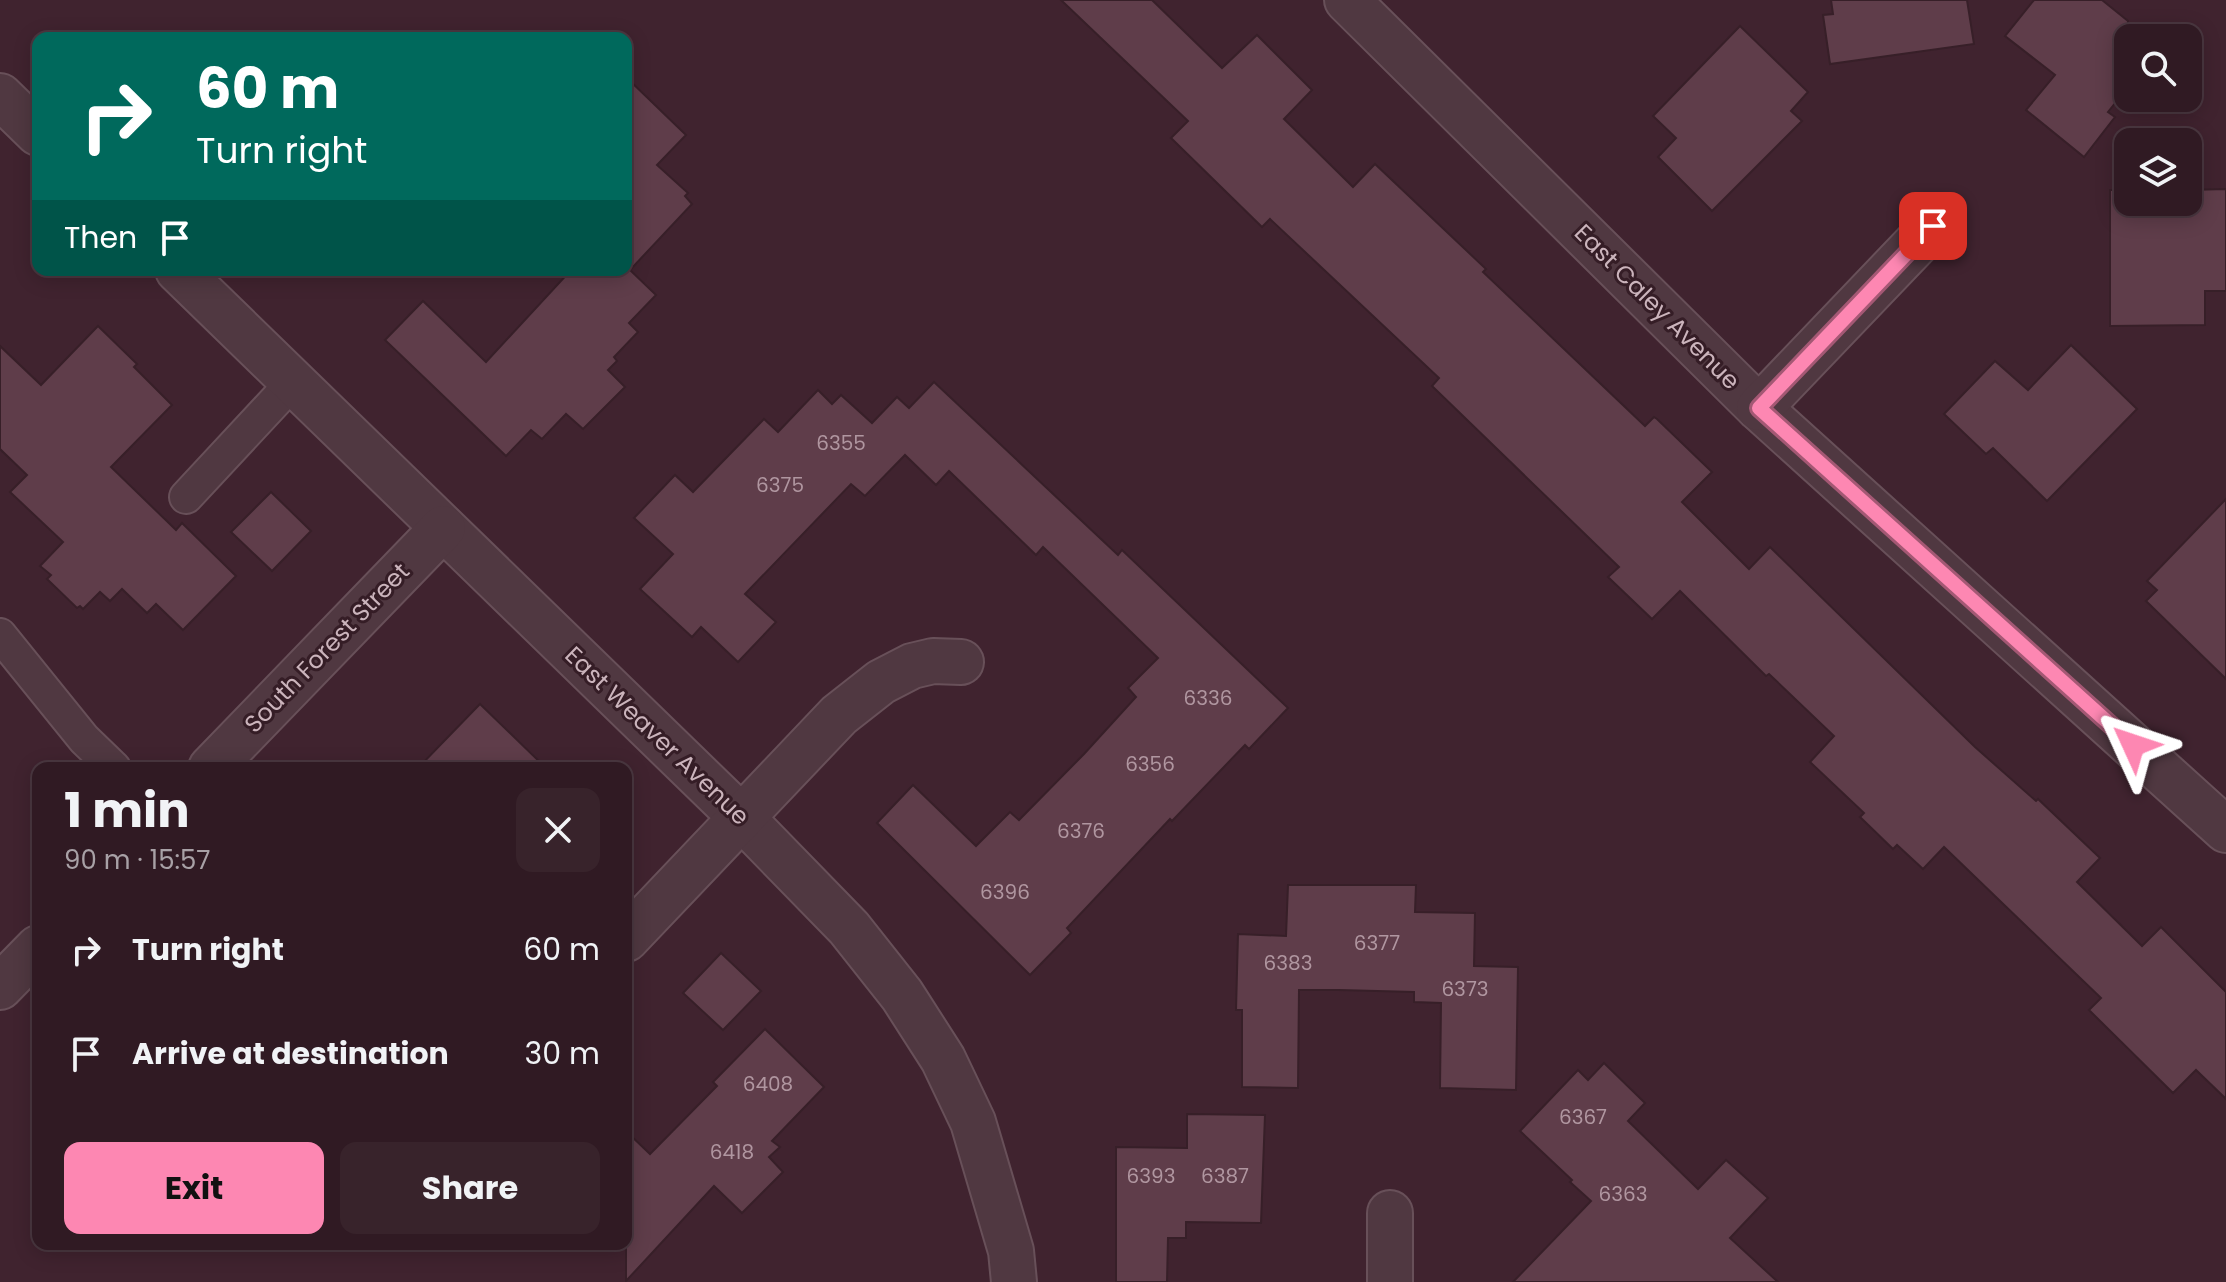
<!DOCTYPE html>
<html lang="en">
<head>
<meta charset="utf-8">
<style>
  body { margin:0; font-family:Poppins,sans-serif; background:#38232b; color:#f1f3f6; height:100vh; display:flex; flex-direction:column; font-size:30px; white-space:nowrap }
  * { box-sizing:border-box; margin:0 }
  p { font-size:26px; color:#a8a1a6 }
  .icon { flex:none; width:44px; height:44px; fill:none; stroke:currentColor; stroke-width:2; stroke-linecap:round; stroke-linejoin:round }
  .map { position:relative; flex:1; overflow:hidden }
  .details { position:absolute; left:32px; top:762px; width:600px; height:488px; display:flex; flex-direction:column; background:#301a23; border-radius:16px; box-shadow:0 4px 20px #0003,0 0 0 2px #4b3841 }
  .details>* { flex:none }
  .top-card { position:absolute; left:32px; top:32px; width:600px; height:244px; border-radius:16px; box-shadow:0 4px 20px #0003,0 0 0 2px #4b3841; background:#00695c; color:#fff; overflow:hidden }
  .tools { position:absolute; left:2114px; top:24px; display:grid; gap:16px }
  .tools a { display:grid; place-items:center; width:88px; height:88px; border-radius:16px; background:#301a23; box-shadow:0 4px 20px #0003,0 0 0 2px #4b3841; font-size:40px }
  .pin { position:absolute; display:grid; place-items:center; width:68px; height:68px; color:#fff; margin:-34px; border-radius:16px; box-shadow:0 4px 12px #0006 }
  .me { position:absolute; width:88px; margin:-44px; rotate:312deg; stroke-linejoin:round; filter:drop-shadow(0 0 6px #0008) }
  .turn { display:flex; align-items:center; gap:28px; height:168px; padding:0 32px; font-size:36px }
  .turn .icon { width:104px; height:104px; stroke-width:2.5 }
  .turn b { display:block; font-size:56px; line-height:68px }
  .then { display:flex; align-items:center; height:76px; padding:0 32px; background:#0003; gap:16px; font-size:30px }
  .round { display:grid; place-items:center; flex:none; width:84px; height:84px; border-radius:16px; background:#38232b }
  .head { display:flex; align-items:center; justify-content:space-between; height:136px; padding:0 32px }
  h1 { font-size:48px; font-weight:700; line-height:60px }
  .cta { display:flex; gap:16px; margin-top:auto; padding:16px 32px }
  .cta a { flex:1; height:92px; border-radius:16px; background:#fd87b2; color:#111; font-size:32px; font-weight:700; line-height:92px; text-align:center }
  .cta a+a { background:#38232b; color:#f1f3f6 }
  ul { padding:0; list-style:none }
  li { display:flex; align-items:center; gap:24px; height:104px; padding:0 32px }
  li div { flex:1 }
  li b { display:block; font-size:30px }
  li em { font-style:normal }
  .map>svg:first-child { display:block }
  .building { fill:#5f3d4a; stroke:#371f28; stroke-width:2 }
  .lines { fill:none; stroke-linecap:round; stroke-linejoin:round }
  .lane-casing { stroke:#685059; stroke-width:36 }
  .street-casing { stroke:#685059; stroke-width:48 }
  .lane { stroke:#503841; stroke-width:32 }
  .street { stroke:#503841; stroke-width:44 }
  .route-casing { stroke:#a45874; stroke-width:20 }
  .route { stroke:#fd87b2; stroke-width:14 }
  .labels { text-anchor:middle; stroke-width:6; stroke-linejoin:round; paint-order:stroke }
  .number-label { font-size:20px; fill:#b096a0 }
  .street-label { font-size:24px; fill:#cbb4bc; stroke:#351d26 }
</style>
</head>
<body>
<div class="map">
<svg width="2226" height="1282" viewBox="0 0 2226 1282">
  <rect width="100%" height="100%" fill="#40232f"/>
  <!-- building -->
  <g class="building">
    <path d="M1061,0H1152L1222,68L1257,35L1312,90L1284,119L1353,187L1375,164L1486,269L1483,272L1645,426L1654,417L1657,419L1712,472L1682,502L1749,569L1770,547L1975,747L2036,801L2038,799L2100,858L2077,882L2142,946L2161,927L2226,992V1099L2196,1070L2173,1093L2089,1010L2101,998L1944,847L1923,869L1897,845L1893,849L1860,817L1864,813L1810,762L1834,736L1769,674L1766,676L1680,591L1652,619L1608,577L1619,567L1432,386L1439,378L1270,219L1262,227L1171,138L1188,121Z"/>
    <path d="M1831,0H1967L1974,44L1830,64L1823,15L1833,14Z"/>
    <path d="M2034,0H2102L2128,21V87L2108,112L2115,117L2084,157L2026,110L2055,75L2005,36Z"/>
    <path d="M1740,26L1808,92L1791,111L1802,121L1712,211L1658,157L1676,138L1653,116Z"/>
    <path d="M626,77L686,135L657,165L688,193L685,196L692,204L630,270L656,295L629,323L638,332L614,357L617,361L608,370L625,387L583,429L566,414L542,439L531,430L506,456L385,340L423,301L486,362L571,270H626Z"/>
    <path d="M2226,189V291H2205V325L2110,326V190H2128V202H2188V190Z"/>
    <path d="M98,326L137,364L134,367L172,405L111,467L176,530L182,523L236,576L183,630L156,604L147,613L122,589L110,601L100,592L83,609L80,606L77,608L47,579L51,575L40,566L63,542L10,492L27,475L0,449V346L41,385Z"/>
    <path d="M2071,345L2137,409L2047,501L1993,448L1986,454L1944,414L1995,361L2028,390Z"/>
    <path d="M934,382L1118,555L1122,550L1288,708L1249,749L1245,745L1172,821L1170,819L1067,928L1071,933L1030,975L877,823L913,785L976,846L1010,812L1019,820L1084,754L1136,697L1128,688L1158,658L1043,547L1036,555L949,471L936,485L905,455L865,496L851,484L745,594L776,622L738,662L701,627L692,637L640,589L673,554L634,518L675,475L693,492L764,419L778,432L818,390L832,404L841,395L872,423L897,397L909,408Z"/>
    <path d="M271,492L311,531L272,571L231,532Z"/>
    <path d="M2226,499V679L2146,601L2157,590L2147,581Z"/>
    <path d="M480,704L546,768H418Z"/>
    <path d="M1288,885H1416L1415,912L1475,913L1474,966L1518,967L1516,1090L1440,1088L1441,1003L1414,1002V992L1339,990H1299L1298,1088L1242,1087V1010H1236L1238,934L1286,936Z"/>
    <path d="M721,953L761,991L723,1030L683,993Z"/>
    <path d="M765,1029L824,1087L772,1141L780,1147L769,1157L783,1172L742,1213L714,1186L626,1281V1131L650,1154L717,1086L713,1082Z"/>
    <path d="M1604,1063L1645,1103L1628,1121L1698,1189L1726,1160L1768,1198L1730,1238L1778,1282H1513L1591,1201L1570,1182L1572,1180L1520,1131L1578,1070L1588,1080Z"/>
    <path d="M1187,1114L1265,1115L1261,1223L1186,1222V1238H1168L1167,1282H1116V1147L1187,1148Z"/>
  </g>
  <g class="lines">
    <!-- lane casing -->
    <g class="lane-casing">
      <g id="lane">
        <path d="M186,497L293,382"/>
        <path d="M0,635L84,739L114,768"/>
      </g>
    </g>
    <!-- street casing -->
    <g class="street-casing">
      <g id="street">
        <path d="M1347,0L1759,408L2226,830"/>
        <path d="M0,96L38,133"/>
        <path d="M178,270L741,817L849,928L902,995L943,1059L973,1122L1011,1251L1014,1282"/>
        <path d="M1759,408L1933,226"/>
        <path d="M211,768L443,528"/>
        <path d="M626,939L839,715L881,682L912,666L933,661L961,662"/>
        <path d="M0,987L38,948"/>
        <path d="M1390,1282V1213"/>
      </g>
    </g>
    <!-- lane -->
    <use href="#lane" class="lane"/>
    <!-- street -->
    <use href="#street" class="street"/>
  </g>
  <g class="lines">
    <!-- route casing -->
    <g class="route-casing">
      <path id="route" d="M1933,226L1759,408L2133,745"/>
    </g>
    <!-- route -->
    <use href="#route" class="route"/>
  </g>
  <g class="labels">
    <!-- number labels -->
    <g class="number-label">
      <text x="841" y="450">6355</text>
      <text x="780" y="492">6375</text>
      <text x="1208" y="705">6336</text>
      <text x="1150" y="771">6356</text>
      <text x="1081" y="838">6376</text>
      <text x="1005" y="899">6396</text>
      <text x="1377" y="950">6377</text>
      <text x="1288" y="970">6383</text>
      <text x="1465" y="996">6373</text>
      <text x="768" y="1091">6408</text>
      <text x="1583" y="1124">6367</text>
      <text x="732" y="1159">6418</text>
      <text x="1151" y="1183">6393</text>
      <text x="1225" y="1183">6387</text>
      <text x="1623" y="1201">6363</text>
    </g>
    <!-- street labels -->
    <g class="street-label">
      <text transform="translate(1657 307) rotate(45)" y="8">East Caley Avenue</text>
      <text transform="translate(327 648) rotate(-46)" y="8">South Forest Street</text>
      <text transform="translate(657 736) rotate(44)" y="8">East Weaver Avenue</text>
    </g>
  </g>
</svg>
<div class="tools">
<a><svg class="icon" aria-label="search" viewBox="0 0 24 24"><circle cx="10" cy="10" r="6"/><path d="M15 15l6 6"/></svg></a>
<a><svg class="icon" aria-label="layers" viewBox="0 0 24 24"><path d="M12 4l9 5-9 5-9-5zM3 14l9 5 9-5"/></svg></a>
</div>
<div class="pin" style="left:1933px;top:226px;background:#d93025"><svg class="icon" aria-label="arrive" viewBox="0 0 24 24"><path d="M6 21V4h12l-3 4 3 4H6"/></svg></div>
<svg class="me" style="left:2133px;top:745px" viewBox="-20 -20 40 40"><path d="M0-17L14 15 0 8-14 15z" fill="#fd87b2" stroke="#fff" stroke-width="4"/></svg>
<div class="top-card">
<div class="turn"><svg class="icon" aria-label="right" viewBox="0 0 24 24"><path d="M7 20v-9h11M14 6l5 5-5 5"/></svg><div><b>60 m</b>Turn right</div></div>
<div class="then">Then<svg class="icon" aria-label="arrive" viewBox="0 0 24 24"><path d="M6 21V4h12l-3 4 3 4H6"/></svg></div>
</div>
<section class="details">
<div class="head"><div><h1>1 min</h1><p>90 m · 15:57</p></div><a class="round"><svg class="icon" aria-label="close" viewBox="0 0 24 24"><path d="M6 6l12 12M18 6L6 18"/></svg></a></div>
<ul>
<li><svg class="icon" aria-label="right" viewBox="0 0 24 24"><path d="M7 20v-9h11M14 6l5 5-5 5"/></svg><div><b>Turn right</b></div><em>60 m</em></li>
<li><svg class="icon" aria-label="arrive" viewBox="0 0 24 24"><path d="M6 21V4h12l-3 4 3 4H6"/></svg><div><b>Arrive at destination</b></div><em>30 m</em></li>
</ul>
<div class="cta"><a>Exit</a><a>Share</a></div>
</section>
</div>
</body>
</html>
